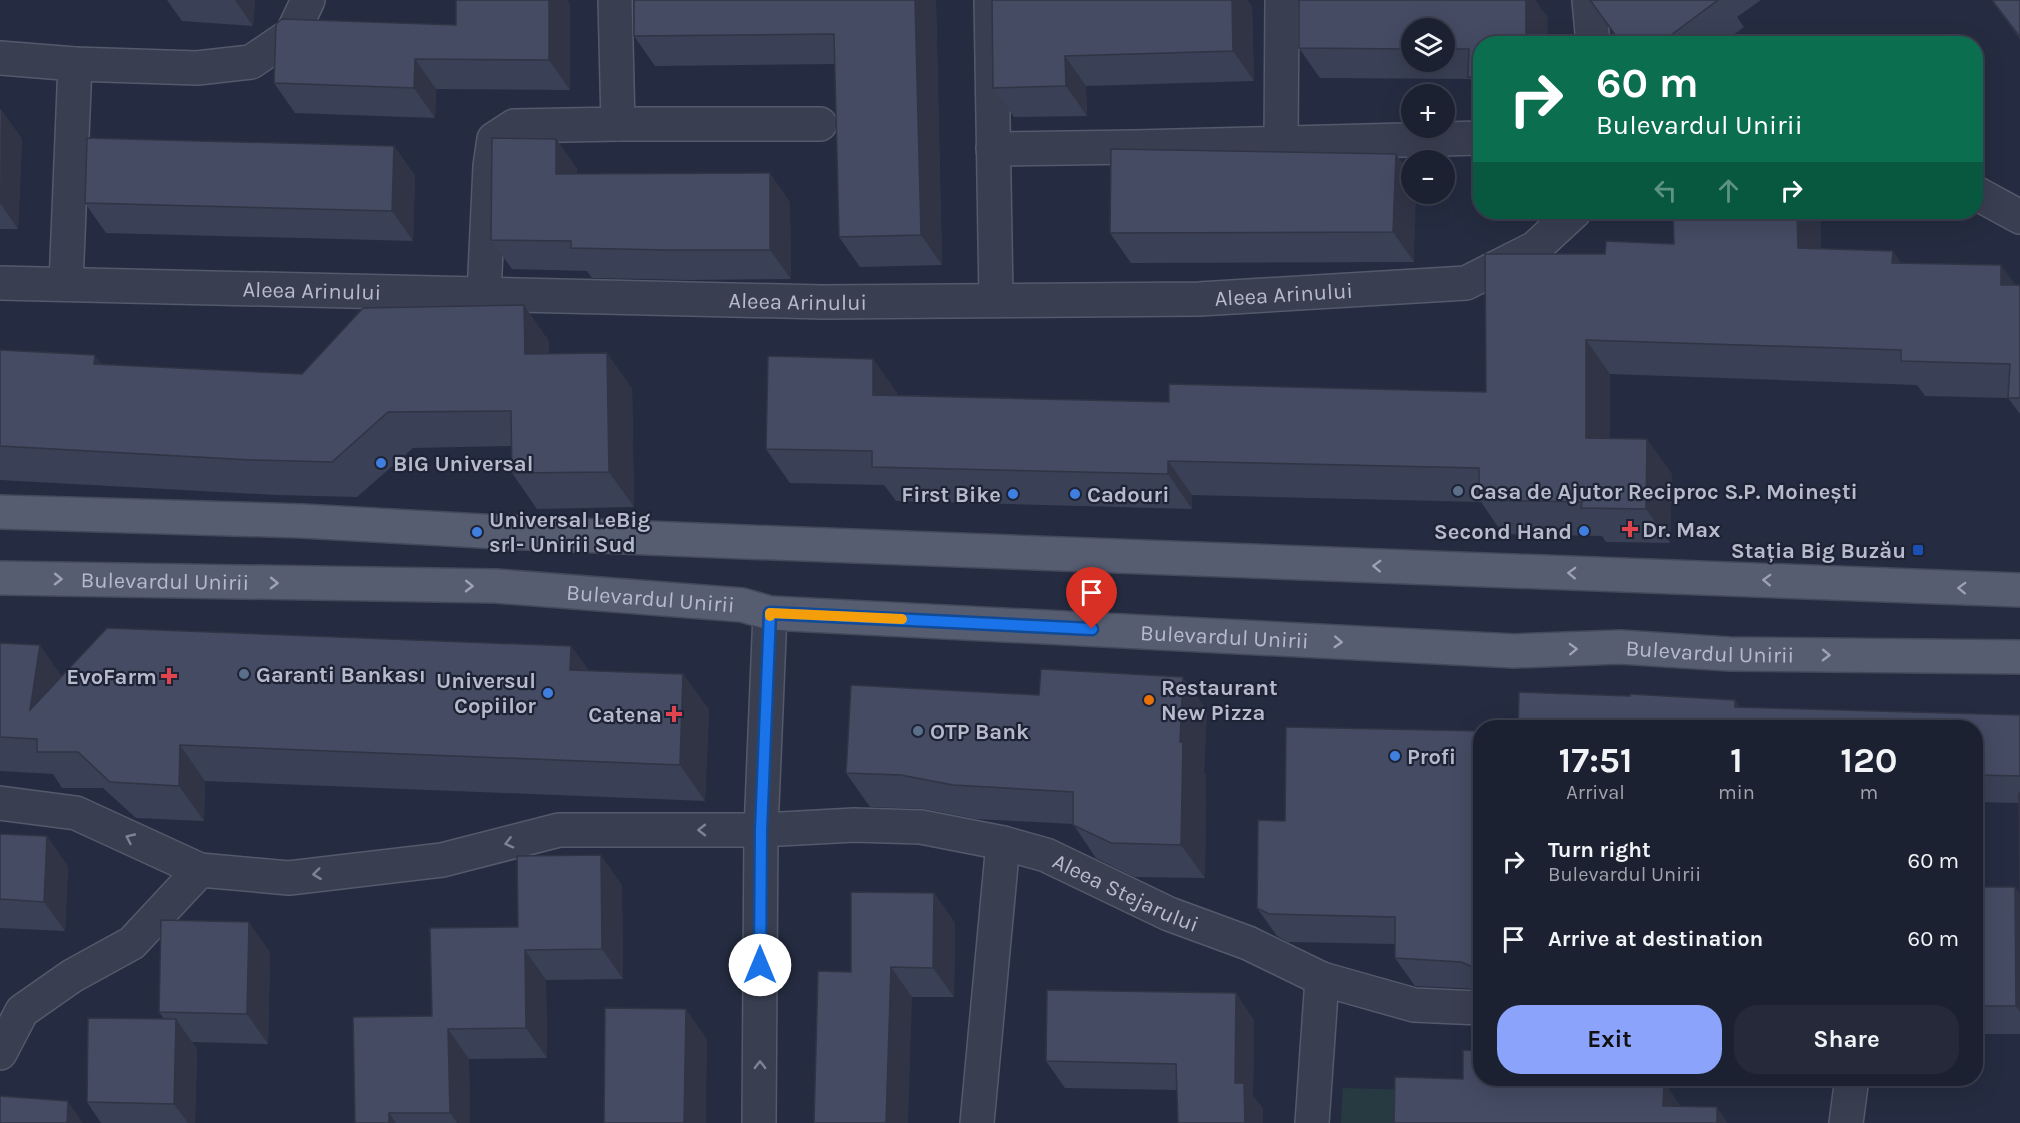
<!DOCTYPE html>
<html lang="en">
<head>
<meta charset="utf-8">
<style>
  body { margin:0; font-family:Karla,sans-serif; background:#252939; color:#f1f3f6; height:100vh; display:flex; flex-direction:column; font-size:22px; white-space:nowrap }
  * { box-sizing:border-box; margin:0 }
  p { font-size:20px; color:#a0a3ab }
  .icon { flex:none; width:33px; height:33px; fill:none; stroke:currentColor; stroke-width:2; stroke-linecap:round; stroke-linejoin:round }
  .map { position:relative; flex:1; overflow:hidden }
  .sheet { position:absolute; left:1473px; top:720px; width:510px; height:366px; display:flex; flex-direction:column; background:#1c2131; border-radius:24px; box-shadow:0 6px 24px #0002,0 0 0 2px #3a3e4d }
  .sheet>* { flex:none }
  .hud { position:absolute; left:1473px; top:36px; width:510px; height:183px; border-radius:24px; box-shadow:0 6px 24px #0002,0 0 0 2px #3a3e4d; background:#0b6e4f; color:#fff; overflow:hidden }
  .tools { position:absolute; left:1401px; top:18px; display:grid; gap:12px }
  .tools a { display:grid; place-items:center; width:54px; height:54px; border-radius:50%; background:#1c2131; box-shadow:0 6px 24px #0002,0 0 0 2px #3a3e4d; font-size:30px }
  .pin { position:absolute; display:grid; place-items:center; width:51px; height:51px; color:#fff; margin:-62px -26px; border-radius:50% 50% 50% 0; rotate:-45deg; box-shadow:0 0 6px #0007 }
  .pin .icon { rotate:45deg }
  .me { position:absolute; width:66px; margin:-33px; rotate:0deg; stroke-linejoin:round; filter:drop-shadow(0 0 4px #0008) }
  .turn { display:flex; align-items:center; gap:21px; height:126px; padding:0 24px; font-size:27px }
  .turn .icon { width:78px; height:78px; stroke-width:2.5 }
  .turn b { display:block; font-size:42px; line-height:51px }
  .lanes { display:flex; align-items:center; height:57px; padding:0 24px; background:#0003; justify-content:center; gap:30px; direction:ltr }
  .lanes .off { opacity:.35 }
  .eta { display:flex; justify-content:space-evenly; align-items:center; height:102px; text-align:center }
  .eta b { font-size:36px; font-weight:700; line-height:42px }
  .button { display:flex; gap:12px; margin-top:auto; padding:12px 24px }
  .button a { flex:1; height:69px; border-radius:24px; background:#8ba3fb; color:#111; font-size:24px; font-weight:700; line-height:69px; text-align:center }
  .button a+a { background:#252939; color:#f1f3f6 }
  ul { padding:0; list-style:none }
  li { display:flex; align-items:center; gap:18px; height:78px; padding:0 24px }
  li div { flex:1 }
  li b { display:block; font-size:22px }
  li em { font-style:normal }
  .map>svg:first-child { display:block }
  .green { fill:#273a42 }
  .lines { fill:none; stroke-linecap:round; stroke-linejoin:round }
  .street-casing { stroke:#545a6b; stroke-width:36 }
  .primary-casing { stroke:#43485a; stroke-width:36 }
  .street { stroke:#393f51; stroke-width:33 }
  .primary { stroke:#575d71; stroke-width:33 }
  .wall { fill:#3a4055; fill-rule:evenodd }
  .shaded-wall { fill:#303445 }
  .building { fill:#444b63; stroke:#303445; stroke-width:1.5 }
  .oneway { stroke:#9ea3b4 }
  .oneway2 { stroke:#7e8394 }
  .route-casing { stroke:#114b97; stroke-width:15 }
  .route { stroke:#1a73e8; stroke-width:10 }
  .slow { stroke:#f59e0b; stroke-width:10 }
  .shop-dot { fill:#3f7fe0; stroke:#1e2436; stroke-width:2 }
  .service-dot { fill:#5c6f8a; stroke:#1e2436; stroke-width:2 }
  .health-dot { fill:#e0444e; stroke:#1e2436; stroke-width:2 }
  .transit-dot { fill:#1a4fb4; stroke:#1e2436; stroke-width:2 }
  .food-dot { fill:#e8710a; stroke:#1e2436; stroke-width:2 }
  .labels { text-anchor:middle; stroke-width:4.5; stroke-linejoin:round; paint-order:stroke }
  .street-label { font-size:22px; fill:#b6bacb; stroke:#1e2436 }
  .poi-label { font-size:22px; font-weight:bold; fill:#b6bacb; stroke:#1e2436; text-anchor:start }
</style>
</head>
<body>
<div class="map">
<svg width="2020" height="1123" viewBox="0 0 2020 1123">
  <rect width="100%" height="100%" fill="#252c41"/>
  <!-- green -->
  <path class="green" d="M1343,1088L1411,1090L1410,1123H1341Z"/>
  <g class="lines">
    <!-- street casing -->
    <g class="street-casing">
      <g id="street">
        <path d="M991,0L996,299"/>
        <path d="M1589,0L1593,44"/>
        <path d="M0,58L75,64L197,68L251,62L292,34L308,0"/>
        <path d="M618,124H820"/>
        <path d="M1281,144L1282,0"/>
        <path d="M993,149L1135,147L1480,138"/>
        <path d="M1976,193L2020,217"/>
        <path id="s1" d="M0,283L823,302L1199,299L1466,283L1535,248L1574,212"/>
        <path d="M66,284L75,64"/>
        <path d="M484,294L490,166L494,139L514,126L618,124L615,0"/>
        <path id="s2" d="M0,803L76,813L200,870L289,878L442,860L559,830H761L854,825L921,827L1003,843L1046,855L1169,914L1248,943L1322,979L1414,1005L1480,1008"/>
        <path d="M0,1053L22,1011L72,976L132,943L200,870"/>
        <path d="M759,1123L761,830L770,613"/>
        <path d="M977,1123L1003,843"/>
        <path d="M1312,1123L1322,979"/>
        <path d="M1846,1123L1852,1078"/>
      </g>
    </g>
    <!-- primary casing -->
    <g class="primary-casing">
      <g id="primary">
        <path d="M0,512L302,521L500,532L746,542L2020,590"/>
        <path id="s3" d="M0,578L496,586L742,605L770,613L1514,651L1620,647L1729,654L2020,657"/>
      </g>
    </g>
    <!-- street -->
    <use href="#street" class="street"/>
    <!-- primary -->
    <use href="#primary" class="primary"/>
  </g>
  <!-- wall -->
  <g class="wall">
    <path d="M167,0H255L253,26L182,21Z"/>
    <path d="M456,0H567L570,5V90L436,89L435,118L295,113L274,83L456,25Z"/>
    <path d="M634,0H934L936,2L942,265L860,267L839,237L835,64L655,66L634,36Z"/>
    <path d="M992,0H1247L1252,7L1254,81L1086,86L1087,116L1014,117L993,88Z"/>
    <path d="M1299,0H1535L1548,18L1480,44V94L1470,79L1320,78L1299,48ZM1412,28H1444V62H1412Z"/>
    <path d="M1590,0H1761L1737,17L1744,27L1721,44H1621Z"/>
    <path d="M1991,0H2020V39Z"/>
    <path d="M0,109L22,139L18,229H0Z"/>
    <path d="M556,139L577,169V174L790,202L791,279L688,280L592,278L587,271L512,269L491,240Z"/>
    <path d="M394,146L415,176L413,241L106,233L85,203Z"/>
    <path d="M1412,176L1414,262L1131,263L1110,233Z"/>
    <path d="M1820,212L1821,249L1901,263L2001,265L2015,285H2020V414L2008,398L1925,396L1917,385L1610,374V438L1672,474L1670,543L1606,542L1602,536L1503,534L1481,502L1192,495V509L896,501L884,485L790,483L766,449L873,359L897,393V395L1169,402L1486,392L1605,254L1674,244Z"/>
    <path d="M549,341V353L632,388L634,507L537,509L512,473V446L413,448L357,497L276,495L0,480V350L102,364L302,374Z"/>
    <path d="M0,643L62,676L571,646L589,671L683,674L709,710L705,801L205,781L204,821L136,818L103,788H62L53,774L0,771Z"/>
    <path d="M1735,700L1740,707L2020,715V1034H1976V887L2020,894L2019,803L1976,802V728H1518Z"/>
    <path d="M1207,710L1204,772L1206,776L1205,878L1134,877L1096,858L1073,824L976,819L925,809L870,807L846,773Z"/>
    <path d="M1480,731V989L1415,986L1395,958V944L1288,942L1277,936L1257,908L1285,821Z"/>
    <path d="M0,834L68,866L65,931L0,928Z"/>
    <path d="M622,885L623,979L546,980L547,1058L469,1059L470,1123H355L432,1016L518,927Z"/>
    <path d="M934,893L955,923L954,997H912L851,972Z"/>
    <path d="M270,952L268,1044L192,1042L197,1049L195,1123H101L87,1102L164,1019L159,1012Z"/>
    <path d="M1254,1020L1253,1096L1263,1109V1123H1178L1177,1090L1065,1088L1046,1061Z"/>
  </g>
  <!-- shaded-wall -->
  <g class="shaded-wall">
    <path d="M235,0H255L253,26Z"/>
    <path d="M549,0H567L570,5V90L549,60Z"/>
    <path d="M915,0H934L936,2L942,265L921,235Z"/>
    <path d="M1232,0H1247L1252,7L1254,81L1233,51Z"/>
    <path d="M1526,0H1535L1548,18L1547,44H1526Z"/>
    <path d="M1065,56L1086,86L1087,116L1066,86Z"/>
    <path d="M415,59L436,89L435,118L414,88Z"/>
    <path d="M1,109L22,139L18,229L0,203Z"/>
    <path d="M556,139L577,169V204L556,174Z"/>
    <path d="M394,146L415,176L413,241L392,211Z"/>
    <path d="M1396,154L1412,176V194H1416L1414,262L1393,232Z"/>
    <path d="M770,173L790,202L791,279L770,250Z"/>
    <path d="M1797,212H1820L1822,282L1798,248Z"/>
    <path d="M1893,251L1917,286L1892,263Z"/>
    <path d="M2001,265L2020,292L2001,285Z"/>
    <path d="M524,305L549,341L550,389L525,354Z"/>
    <path d="M1586,340L1610,374V472L1586,438Z"/>
    <path d="M607,353L632,388L634,507L609,472Z"/>
    <path d="M95,355L120,390L94,364Z"/>
    <path d="M873,359L897,393V429L873,395Z"/>
    <path d="M1647,439L1672,474L1670,543L1646,509Z"/>
    <path d="M1168,461L1192,495V509L1168,474Z"/>
    <path d="M40,645L65,681L30,710Z"/>
    <path d="M571,646L596,681L570,670Z"/>
    <path d="M683,674L709,710L705,801L680,765Z"/>
    <path d="M1183,677L1207,710L1204,772L1206,776L1205,878L1181,845L1180,742Z"/>
    <path d="M1735,700L1754,727L1735,707Z"/>
    <path d="M180,745L205,781L204,821L179,786Z"/>
    <path d="M47,836L68,866L65,931L44,902Z"/>
    <path d="M601,855L622,885L623,979L602,949Z"/>
    <path d="M2015,887L2020,894V1012L2016,1006Z"/>
    <path d="M934,893L955,923L954,997L933,968Z"/>
    <path d="M249,922L270,952L268,1044L247,1014Z"/>
    <path d="M525,950L546,980L547,1058L526,1028Z"/>
    <path d="M891,967L912,997L908,1123H886Z"/>
    <path d="M1236,993L1254,1020L1253,1096L1263,1109V1123H1245L1235,1083Z"/>
    <path d="M686,1009L707,1039L706,1123H684Z"/>
    <path d="M176,1019L197,1049L195,1123H188L174,1104Z"/>
    <path d="M448,1029L469,1059L470,1123H457L450,1113Z"/>
    <path d="M1571,1078H1587V1103L1571,1080Z"/>
    <path d="M1664,1082L1680,1105L1679,1123L1663,1106Z"/>
    <path d="M68,1101L83,1123H67Z"/>
    <path d="M1717,1107L1728,1123H1717Z"/>
    <path d="M389,1113L396,1123H389Z"/>
  </g>
  <!-- building -->
  <g class="building">
    <path d="M456,0H549V60L415,59L414,88L274,83L276,24L282,19L456,25Z"/>
    <path d="M634,0H915L921,235L839,237L834,34L634,36Z"/>
    <path d="M992,0H1232L1233,51L1065,56L1066,86L993,88Z"/>
    <path d="M1299,0H1526V44H1480V77H1468L1469,49H1444V28H1412V49L1299,48Z"/>
    <path d="M1590,0H1718L1659,44H1622Z"/>
    <path d="M1992,0H2020V37Z"/>
    <path d="M87,138L394,146L392,211L85,203Z"/>
    <path d="M492,138L556,139V174L770,173V250H667L571,248V241L491,240Z"/>
    <path d="M1111,149L1396,154L1393,232L1110,233Z"/>
    <path d="M1673,212H1797L1798,248L1893,251L1892,263L2001,265V285H2020V398H2008L2010,364L1901,361V350L1586,340V438L1647,439L1646,509L1581,508L1582,502L1479,500V468L1168,461V474L872,467V451L766,449L768,356L873,359V395L1169,402V384L1486,392L1485,254H1605L1606,241L1674,244Z"/>
    <path d="M524,305L525,354L607,353L609,472L512,473L511,411L388,412L332,462L251,460L0,446V350L95,355L94,364L302,374L363,308Z"/>
    <path d="M107,628L571,646L570,670L683,674L680,765L180,745L179,786L110,782L78,752H37V739L0,737V643L40,645L30,710Z"/>
    <path d="M1041,669L1183,677L1180,742H1183L1181,845L1111,843L1073,825V792L953,785L901,775L846,773L851,685L1039,695Z"/>
    <path d="M1519,692L1630,696V694L1735,700V707L2020,715V776L1976,775V728H1518Z"/>
    <path d="M1286,727L1480,731V967H1473L1461,962L1395,958V917L1269,914L1257,908L1258,820L1285,821Z"/>
    <path d="M2019,793H2020V894Z"/>
    <path d="M0,834L47,836L44,902L0,899Z"/>
    <path d="M601,855L602,949L525,950L526,1028L448,1029L450,1113H389V1123H355L353,1017L432,1016L430,928L518,927L517,856Z"/>
    <path d="M1976,887H2015L2016,1006H1976Z"/>
    <path d="M851,892L934,893L933,968L891,967L886,1123H814L818,971L851,972Z"/>
    <path d="M161,920L249,922L247,1014L159,1012Z"/>
    <path d="M1047,990L1236,993L1235,1083H1244L1245,1123H1178L1176,1064L1046,1061Z"/>
    <path d="M605,1008L686,1009L684,1123H604Z"/>
    <path d="M88,1018L176,1019L174,1104L87,1102Z"/>
    <path d="M1463,1050L1480,1051V1078H1571V1080L1664,1082L1663,1106L1717,1107V1123H1394L1395,1077L1463,1079Z"/>
    <path d="M0,1096L68,1101L67,1123H0Z"/>
  </g>
  <!-- one-way arrows -->
  <defs><path id="oneway-chevron" d="M-2-3.5L2.5 0L-2 3.5" fill="none" stroke-width="1.6" stroke-linecap="round" stroke-linejoin="round" transform="scale(1.5)"/></defs>
  <g class="oneway">
    <use href="#oneway-chevron" transform="translate(1377 566) rotate(-178)"/>
    <use href="#oneway-chevron" transform="translate(1572 573) rotate(-178)"/>
    <use href="#oneway-chevron" transform="translate(58 579) rotate(1)"/>
    <use href="#oneway-chevron" transform="translate(1767 580) rotate(-178)"/>
    <use href="#oneway-chevron" transform="translate(274 583) rotate(1)"/>
    <use href="#oneway-chevron" transform="translate(469 586) rotate(1)"/>
    <use href="#oneway-chevron" transform="translate(1962 588) rotate(-178)"/>
    <use href="#oneway-chevron" transform="translate(1338 642) rotate(3)"/>
    <use href="#oneway-chevron" transform="translate(1573 649) rotate(-2)"/>
    <use href="#oneway-chevron" transform="translate(1826 655) rotate(1)"/>
  </g>
  <g class="oneway2">
    <use href="#oneway-chevron" transform="translate(702 830) rotate(180)"/>
    <use href="#oneway-chevron" transform="translate(130 838) rotate(-155)"/>
    <use href="#oneway-chevron" transform="translate(509 843) rotate(166)"/>
    <use href="#oneway-chevron" transform="translate(317 874) rotate(173)"/>
    <use href="#oneway-chevron" transform="translate(760 1065) rotate(-90)"/>
  </g>
  <g class="lines">
    <!-- route casing -->
    <g class="route-casing">
      <path id="route" d="M760,965L761,830L770,613L1092,629"/>
    </g>
    <!-- route -->
    <use href="#route" class="route"/>
    <!-- slow -->
    <path class="slow" d="M770,616V613L902,619"/>
  </g>
  <!-- markers -->
  <g class="shop-dot">
    <circle cx="381" cy="463" r="6"/>
    <circle cx="1013" cy="494" r="6"/>
    <circle cx="1075" cy="494" r="6"/>
    <circle cx="1584" cy="531" r="6"/>
    <circle cx="477" cy="532" r="6"/>
    <circle cx="548" cy="693" r="6"/>
    <circle cx="1395" cy="756" r="6"/>
  </g>
  <g class="service-dot">
    <circle cx="1458" cy="491" r="6"/>
    <circle cx="244" cy="674" r="6"/>
    <circle cx="918" cy="731" r="6"/>
  </g>
  <g class="health-dot">
    <path d="M1627 520h6v6h6v6h-6v6h-6v-6h-6v-6h6z"/>
    <path d="M166 667h6v6h6v6h-6v6h-6v-6h-6v-6h6z"/>
    <path d="M671 705h6v6h6v6h-6v6h-6v-6h-6v-6h6z"/>
  </g>
  <rect class="transit-dot" x="1912" y="544" width="12" height="12" rx="3"/>
  <circle class="food-dot" cx="1149" cy="700" r="6"/>
  <g class="labels">
    <!-- street labels -->
    <g class="street-label">
      <text dy="8" stroke="none"><textPath href="#s1" startOffset="312">Aleea Arinului</textPath></text>
      <text dy="8" stroke="none"><textPath href="#s1" startOffset="1284">Aleea Arinului</textPath></text>
      <text dy="8" stroke="none"><textPath href="#s1" startOffset="798">Aleea Arinului</textPath></text>
      <text dy="8" stroke="none"><textPath href="#s3" startOffset="165">Bulevardul Unirii</textPath></text>
      <text dy="8" stroke="none"><textPath href="#s3" startOffset="651">Bulevardul Unirii</textPath></text>
      <text dy="8" stroke="none"><textPath href="#s3" startOffset="1227">Bulevardul Unirii</textPath></text>
      <text dy="8" stroke="none"><textPath href="#s3" startOffset="1713">Bulevardul Unirii</textPath></text>
      <text dy="8" stroke="none"><textPath href="#s2" startOffset="1156">Aleea Stejarului</textPath></text>
    </g>
    <!-- poi labels -->
    <g class="poi-label">
      <text x="393" y="471">BIG Universal</text>
      <text x="1470" y="499">Casa de Ajutor Reciproc S.P. Moinești</text>
      <text x="1001" y="502" text-anchor="end">First Bike</text>
      <text x="1087" y="502">Cadouri</text>
      <text x="489" y="527">Universal LeBig<tspan x="489" dy="25">srl- Unirii Sud</tspan></text>
      <text x="1642" y="537">Dr. Max</text>
      <text x="1572" y="539" text-anchor="end">Second Hand</text>
      <text x="1906" y="558" text-anchor="end">Stația Big Buzău</text>
      <text x="256" y="682">Garanti Bankası</text>
      <text x="157" y="684" text-anchor="end">EvoFarm</text>
      <text x="536" y="688" text-anchor="end">Universul<tspan x="536" dy="25">Copiilor</tspan></text>
      <text x="1161" y="695">Restaurant<tspan x="1161" dy="25">New Pizza</tspan></text>
      <text x="662" y="722" text-anchor="end">Catena</text>
      <text x="930" y="739">OTP Bank</text>
      <text x="1407" y="764">Profi</text>
    </g>
  </g>
</svg>
<div class="tools">
<a><svg class="icon" aria-label="layers" viewBox="0 0 24 24"><path d="M12 4l9 5-9 5-9-5zM3 14l9 5 9-5"/></svg></a>
<a>+</a>
<a>−</a>
</div>
<div class="pin" style="left:1092px;top:629px;background:#d93025"><svg class="icon" aria-label="arrive" viewBox="0 0 24 24"><path d="M6 21V4h12l-3 4 3 4H6"/></svg></div>
<svg class="me" style="left:760px;top:965px" viewBox="-20 -20 40 40"><circle r="19" fill="#fff"/><path d="M0-13L10 11 0 6-10 11z" fill="#1a73e8"/></svg>
<div class="hud">
<div class="turn"><svg class="icon" aria-label="right" viewBox="0 0 24 24"><path d="M7 20v-9h11M14 6l5 5-5 5"/></svg><div><b>60 m</b>Bulevardul Unirii</div></div>
<div class="lanes"><svg class="icon off" aria-label="left" viewBox="0 0 24 24"><path d="M17 20v-9H6M10 6l-5 5 5 5"/></svg><svg class="icon off" aria-label="ahead" viewBox="0 0 24 24"><path d="M12 20V5M6 11l6-6 6 6"/></svg><svg class="icon" aria-label="right" viewBox="0 0 24 24"><path d="M7 20v-9h11M14 6l5 5-5 5"/></svg></div>
</div>
<section class="sheet">
<div class="eta">
<div><b>17:51</b><p>Arrival</p></div>
<div><b>1</b><p>min</p></div>
<div><b>120</b><p>m</p></div>
</div>
<ul>
<li><svg class="icon" aria-label="right" viewBox="0 0 24 24"><path d="M7 20v-9h11M14 6l5 5-5 5"/></svg><div><b>Turn right</b><p>Bulevardul Unirii</p></div><em>60 m</em></li>
<li><svg class="icon" aria-label="arrive" viewBox="0 0 24 24"><path d="M6 21V4h12l-3 4 3 4H6"/></svg><div><b>Arrive at destination</b></div><em>60 m</em></li>
</ul>
<div class="button"><a>Exit</a><a>Share</a></div>
</section>
</div>
</body>
</html>
